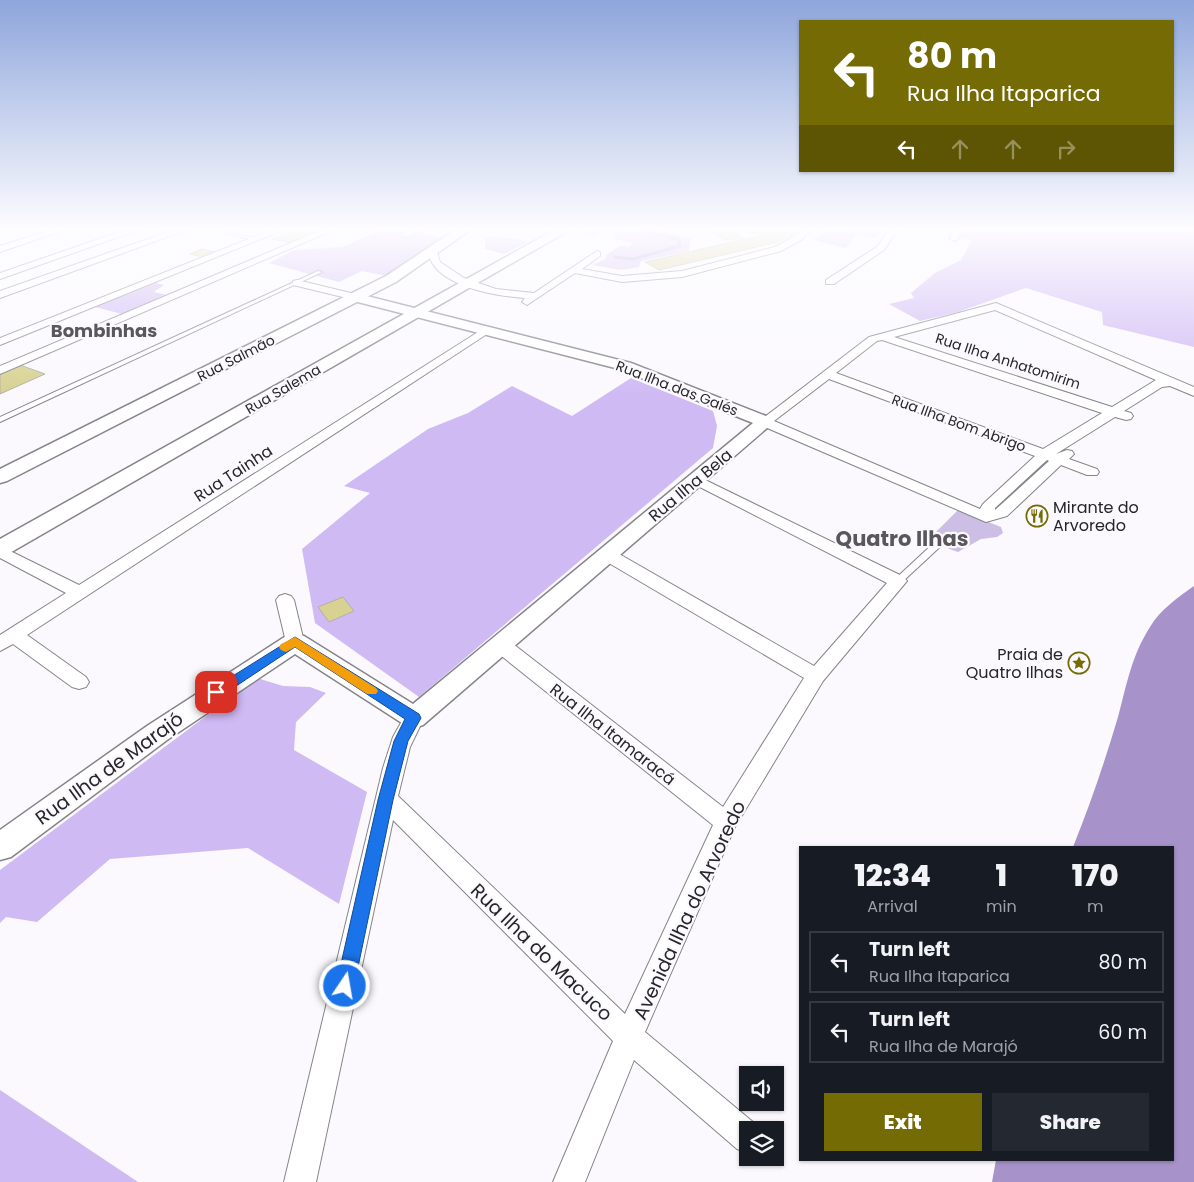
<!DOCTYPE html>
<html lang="en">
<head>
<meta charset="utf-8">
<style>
  body { margin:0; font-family:Poppins,sans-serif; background:#242831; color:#f1f3f6; height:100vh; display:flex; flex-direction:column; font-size:19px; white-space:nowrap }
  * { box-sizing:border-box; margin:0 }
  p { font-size:16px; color:#9ea1a6 }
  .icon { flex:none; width:28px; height:28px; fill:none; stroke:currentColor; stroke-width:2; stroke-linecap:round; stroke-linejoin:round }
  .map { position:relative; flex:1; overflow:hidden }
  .side { position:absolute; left:799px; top:846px; width:375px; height:315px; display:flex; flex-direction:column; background:#171b24; border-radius:0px; box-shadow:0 1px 4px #0004 }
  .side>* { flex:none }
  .banner { position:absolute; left:799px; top:20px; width:375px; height:152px; border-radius:0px; box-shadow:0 1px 4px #0004; background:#756b05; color:#fff; overflow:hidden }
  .tools { position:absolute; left:739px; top:1066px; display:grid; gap:10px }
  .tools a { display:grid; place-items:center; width:45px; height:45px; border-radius:0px; background:#171b24; box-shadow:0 1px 4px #0004; font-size:25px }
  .pin { position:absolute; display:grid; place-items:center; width:42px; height:42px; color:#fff; margin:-21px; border-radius:10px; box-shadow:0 2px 8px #0006 }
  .me { position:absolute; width:55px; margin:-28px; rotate:12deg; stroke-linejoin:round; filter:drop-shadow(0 0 4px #0008) }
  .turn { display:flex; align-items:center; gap:18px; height:105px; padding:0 25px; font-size:22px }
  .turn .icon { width:65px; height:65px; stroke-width:2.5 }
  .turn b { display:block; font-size:35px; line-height:42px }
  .lanes { display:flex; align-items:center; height:48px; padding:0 25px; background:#0003; justify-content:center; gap:25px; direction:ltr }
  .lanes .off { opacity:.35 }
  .eta { display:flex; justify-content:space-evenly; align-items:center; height:85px; text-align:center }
  .eta b { font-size:30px; font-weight:800; line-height:35px }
  .primary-button { display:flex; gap:10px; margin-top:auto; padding:10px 25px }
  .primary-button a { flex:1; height:58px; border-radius:0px; background:#756b05; color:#fff; font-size:20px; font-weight:800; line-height:58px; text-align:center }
  .primary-button a+a { background:#242831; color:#f1f3f6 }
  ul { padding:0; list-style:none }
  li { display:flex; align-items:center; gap:15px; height:62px; margin:0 10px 8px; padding:0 15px; border:2px solid #363941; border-radius:0px }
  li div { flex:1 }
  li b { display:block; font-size:19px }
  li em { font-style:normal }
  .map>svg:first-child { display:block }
  .green { fill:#cdbee6 }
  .forest { fill:#d0baf4 }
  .water { fill:#a792ca }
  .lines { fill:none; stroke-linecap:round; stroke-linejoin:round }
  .stream { stroke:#a792ca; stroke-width:3 }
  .building { fill:#d8d191; stroke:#b1b0aa }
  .service-casing { stroke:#86848a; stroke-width:2 }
  .minor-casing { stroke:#86848a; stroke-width:2 }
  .tertiary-casing { stroke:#86848a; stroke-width:3 }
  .secondary-casing { stroke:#86848a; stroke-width:3 }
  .service { fill:#fff; fill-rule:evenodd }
  .minor { fill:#fff; fill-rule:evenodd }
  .tertiary { fill:#fff; fill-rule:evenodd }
  .secondary { fill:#fff; fill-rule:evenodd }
  .route { fill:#1a73e8; stroke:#114b97 }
  .slow { fill:#f59e0b }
  .labels { text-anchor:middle; stroke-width:4.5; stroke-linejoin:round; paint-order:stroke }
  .far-street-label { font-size:14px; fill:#262528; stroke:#fbf9fe }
  .street-label { font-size:16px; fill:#262528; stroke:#fbf9fe }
  .poi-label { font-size:16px; fill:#262528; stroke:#fbf9fe; text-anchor:start }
  .far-district-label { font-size:18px; font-weight:bold; fill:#59575c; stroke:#fbf9fe }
  .near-street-label { font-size:19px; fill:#262528; stroke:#fbf9fe }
  .district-label { font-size:21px; font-weight:bold; fill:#59575c; stroke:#fbf9fe }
</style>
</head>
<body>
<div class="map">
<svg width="1194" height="1182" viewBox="0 0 1194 1182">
  <rect width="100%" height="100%" fill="#fbf9fe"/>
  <!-- green -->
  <path class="green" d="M958,510L1001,527L1003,533L997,537L981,539L958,552L927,541Z"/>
  <!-- forest -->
  <g class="forest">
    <path d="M384,228H407L443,239L387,276L362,271L339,282L269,263L294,250L343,247Z"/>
    <path d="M591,228H656L659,231L691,238L689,251L641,261L639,267L621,270L592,265L606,259V255L620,246L629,247L634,243L614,239L617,233L606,230L595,236L585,235L584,233Z"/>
    <path d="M833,228H883L874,238L857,234L846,248L814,240Z"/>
    <path d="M962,228H1194V347L1103,325L1102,312L1026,288L958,312L920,321L889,304L914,298L911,293L935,273L961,260L972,240L957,238Z"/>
    <path d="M491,236L530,241L504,254L485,249V238Z"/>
    <path d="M156,283L164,285L154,292L167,295L122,314L95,307Z"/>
    <path d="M631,378L713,411L717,426L713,448L419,697L315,623L302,549L370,493L344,486L428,429L468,413L512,386L572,416Z"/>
    <path d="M257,678L283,686L310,687L326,693L296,722L294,750L367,792L339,904L248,848L110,859L37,922L6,917L0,923V870Z"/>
    <path d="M0,1090L138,1182H0Z"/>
  </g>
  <!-- water -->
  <path class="water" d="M1194,586V1182H992L996,1160H1172V848L1073,847C1090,805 1105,761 1118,717C1127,684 1131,657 1150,627C1160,610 1177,598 1194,586Z"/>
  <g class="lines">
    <!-- stream -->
    <path class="stream" d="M615,257L633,259L680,246L678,239L647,232L646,228"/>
  </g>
  <!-- building -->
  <g class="building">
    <path d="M299,228H328L292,243L272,239Z"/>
    <path d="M707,228H730L744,238L724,240Z"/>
    <path d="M743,228H804L798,233L778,242L659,270L645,262L763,235L740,231Z"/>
    <path d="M202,249L215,252L203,257L190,254Z"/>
    <path d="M20,365L45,374L0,394V374Z"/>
    <path d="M343,597L354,611L329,622L318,607Z"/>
  </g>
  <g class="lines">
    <!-- service casing -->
    <g class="service-casing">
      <g id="service">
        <path d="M234,228H240L230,233L258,239L256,240L223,233Z"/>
        <path d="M318,271L322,272L0,422V417Z"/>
        <path d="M939,540L942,541L943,543L942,545L901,583H895L894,581L895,579L936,541Z"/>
      </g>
    </g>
    <!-- minor casing -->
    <g class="minor-casing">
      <g id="minor">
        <path d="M57,228H70L0,252V246Z"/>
        <path d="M131,228H144L0,279V273Z"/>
        <path d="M179,228H192L0,298V291Z"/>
        <path d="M276,228H288L0,345V338Z"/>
        <path d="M326,228H338L0,374V366Z"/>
        <path d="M412,228H423L409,236H403V232Z"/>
        <path d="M804,228H813L801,240L781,251L682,277L622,282L575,273L527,305L522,302L525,298C496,296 431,286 428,250L433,247L436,248L440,262L464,278L496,289L534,293L597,251L600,252V256L582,269L622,276L682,271L775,247L795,236Z"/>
        <path d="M890,228H899L884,250L834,284H826V280L878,246Z"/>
        <path d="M955,228H963L957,240L954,241L949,238Z"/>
        <path d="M297,280L359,295L360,297L355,300L293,285V281Z"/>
        <path d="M996,303L1194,387V396L1170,386L1162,387L1124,411L1131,413L1133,416L1131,419L1126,420L1115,417L1056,454L1067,450L1072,451L1074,454L1069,459L1097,469L1099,472L1097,475H1087L1061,465L1007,516L986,522L760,425L758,422L869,337ZM995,310L1156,380L1112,407L894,337ZM882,340L1102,413L1043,449L836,373L877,341ZM829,379L1035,456L983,504L980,509L774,421ZM1047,460L1049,461L995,510V508Z"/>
        <path d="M486,327L492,330L490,332L27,635L86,677L89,682L86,687L79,689L72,687L13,644L0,651V635L66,593L0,558V546L79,585Z"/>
        <path d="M697,476L904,577L907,581L823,681L735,827L645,1032L759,1127L760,1130H748V1153L737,1149L634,1060L585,1182H553L613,1041L393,820L316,1182H284L383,768L393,737L407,712L414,710L421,712L424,718L410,747L398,796L625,1014L713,825L494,650L492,645L494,640L501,638L508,640L723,807L804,678L602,559L600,555L602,551L608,550L614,551L814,666L887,583L692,483L690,480L692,477Z"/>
        <path d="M285,594L291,596L294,600L304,642L302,647L295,649L288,647L286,642L276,600L279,596Z"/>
      </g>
    </g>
    <!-- tertiary casing -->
    <g class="tertiary-casing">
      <path id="tertiary" d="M355,293L631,363L771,418L774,422L423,725L414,728L405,725L295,654L167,740L11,857L0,860V830L147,726L286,636L295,634L304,636L413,704L753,423L619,369L350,300L348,297Z"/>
    </g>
    <!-- secondary casing -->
    <g class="secondary-casing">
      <g id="secondary">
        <path d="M458,228H473L396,282L7,481L0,483V469L386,276Z"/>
        <path d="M558,228H573L8,554L0,556V539Z"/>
      </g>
    </g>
    <!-- service -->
    <use href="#service" class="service"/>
    <!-- minor -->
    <use href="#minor" class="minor"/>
    <!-- tertiary -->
    <use href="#tertiary" class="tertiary"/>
    <!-- secondary -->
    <use href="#secondary" class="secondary"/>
  </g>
  <!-- sky -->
  <linearGradient id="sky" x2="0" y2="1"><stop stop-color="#8ea6dc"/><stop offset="0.58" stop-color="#fdfcff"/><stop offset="1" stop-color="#fdfcff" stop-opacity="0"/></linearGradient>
  <rect width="1194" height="394" fill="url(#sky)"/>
  <!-- route -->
  <path class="route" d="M295,637L419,714L421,718L408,741L393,800L354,986L351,992L345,994L339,992L336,986L378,800L394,741L405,719L295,647L221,696H212L210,692L212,689Z"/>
  <!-- slow -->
  <path class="slow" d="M295,637L376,688L378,691L376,694H367L295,647L286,652L281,650L279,647L281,644Z"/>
  <!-- icons -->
  <defs>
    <g id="restaurant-ring" transform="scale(1.125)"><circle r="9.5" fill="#fbf9fe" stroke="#756b05" stroke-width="1.5"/><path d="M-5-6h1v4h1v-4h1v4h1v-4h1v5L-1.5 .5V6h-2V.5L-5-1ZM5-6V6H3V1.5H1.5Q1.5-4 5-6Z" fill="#756b05"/></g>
    <g id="sight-ring" transform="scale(1.125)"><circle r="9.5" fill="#fbf9fe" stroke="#756b05" stroke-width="1.5"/><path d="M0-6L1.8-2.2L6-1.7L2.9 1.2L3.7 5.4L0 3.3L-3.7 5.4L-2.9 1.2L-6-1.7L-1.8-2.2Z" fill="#756b05"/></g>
  </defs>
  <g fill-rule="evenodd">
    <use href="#restaurant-ring" x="1037" y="516"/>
    <use href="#sight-ring" x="1079" y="663"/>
  </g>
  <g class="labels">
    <!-- far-street labels -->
    <g class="far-street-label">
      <text transform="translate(236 358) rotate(-27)" y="5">Rua Salmão</text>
      <text transform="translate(1008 361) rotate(18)" y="5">Rua Ilha Anhatomirim</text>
      <text transform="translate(677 388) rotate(21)" y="5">Rua Ilha das Galés</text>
      <text transform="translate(283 389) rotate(-30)" y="5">Rua Salema</text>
      <text transform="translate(959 423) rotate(20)" y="5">Rua Ilha Bom Abrigo</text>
    </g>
    <!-- street labels -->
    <g class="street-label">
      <text transform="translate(233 473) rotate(-33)" y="6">Rua Tainha</text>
      <text transform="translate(690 485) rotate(-40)" y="6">Rua Ilha Bela</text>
      <text transform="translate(613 734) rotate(38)" y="6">Rua Ilha Itamaracá</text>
    </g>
    <!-- poi labels -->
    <g class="poi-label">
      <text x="1053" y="513">Mirante do<tspan x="1053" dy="18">Arvoredo</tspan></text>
      <text x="1063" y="660" text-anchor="end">Praia de<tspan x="1063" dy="18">Quatro Ilhas</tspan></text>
    </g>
    <!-- far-district labels -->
    <g class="far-district-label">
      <text x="104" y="337">Bombinhas</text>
    </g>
    <!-- near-street labels -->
    <g class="near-street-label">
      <text transform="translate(109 768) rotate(-36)" y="7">Rua Ilha de Marajó</text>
      <text transform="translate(689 910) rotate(-65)" y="7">Avenida Ilha do Arvoredo</text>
      <text transform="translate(542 952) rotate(44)" y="7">Rua Ilha do Macuco</text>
    </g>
    <!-- district labels -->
    <g class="district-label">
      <text x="902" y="546">Quatro Ilhas</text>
    </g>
  </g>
</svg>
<div class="tools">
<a><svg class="icon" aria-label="sound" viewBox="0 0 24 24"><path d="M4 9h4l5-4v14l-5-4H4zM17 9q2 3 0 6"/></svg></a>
<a><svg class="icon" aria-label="layers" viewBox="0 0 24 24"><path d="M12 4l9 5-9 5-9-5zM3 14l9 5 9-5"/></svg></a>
</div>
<div class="pin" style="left:216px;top:692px;background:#d93025"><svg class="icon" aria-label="arrive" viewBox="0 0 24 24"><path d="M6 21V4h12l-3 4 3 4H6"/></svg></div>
<svg class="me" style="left:345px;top:986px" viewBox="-20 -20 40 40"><circle r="17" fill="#1a73e8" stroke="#fff" stroke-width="3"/><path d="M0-11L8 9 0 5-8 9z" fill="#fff"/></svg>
<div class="banner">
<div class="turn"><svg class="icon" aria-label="left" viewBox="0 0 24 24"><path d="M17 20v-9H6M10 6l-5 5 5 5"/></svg><div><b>80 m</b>Rua Ilha Itaparica</div></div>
<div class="lanes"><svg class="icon" aria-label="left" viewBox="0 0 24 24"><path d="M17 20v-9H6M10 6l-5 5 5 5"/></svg><svg class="icon off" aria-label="ahead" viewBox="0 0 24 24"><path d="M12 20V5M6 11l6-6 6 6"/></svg><svg class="icon off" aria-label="ahead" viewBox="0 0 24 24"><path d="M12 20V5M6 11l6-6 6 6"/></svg><svg class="icon off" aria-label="right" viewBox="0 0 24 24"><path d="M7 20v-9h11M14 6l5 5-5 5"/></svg></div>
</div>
<section class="side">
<div class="eta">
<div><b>12:34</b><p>Arrival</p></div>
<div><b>1</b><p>min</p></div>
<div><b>170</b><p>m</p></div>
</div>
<ul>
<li><svg class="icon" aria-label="left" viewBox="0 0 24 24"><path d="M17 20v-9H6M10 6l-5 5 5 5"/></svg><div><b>Turn left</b><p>Rua Ilha Itaparica</p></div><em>80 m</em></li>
<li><svg class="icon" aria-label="left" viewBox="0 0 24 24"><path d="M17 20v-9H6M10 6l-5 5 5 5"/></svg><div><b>Turn left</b><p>Rua Ilha de Marajó</p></div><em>60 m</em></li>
</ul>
<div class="primary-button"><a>Exit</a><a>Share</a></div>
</section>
</div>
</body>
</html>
